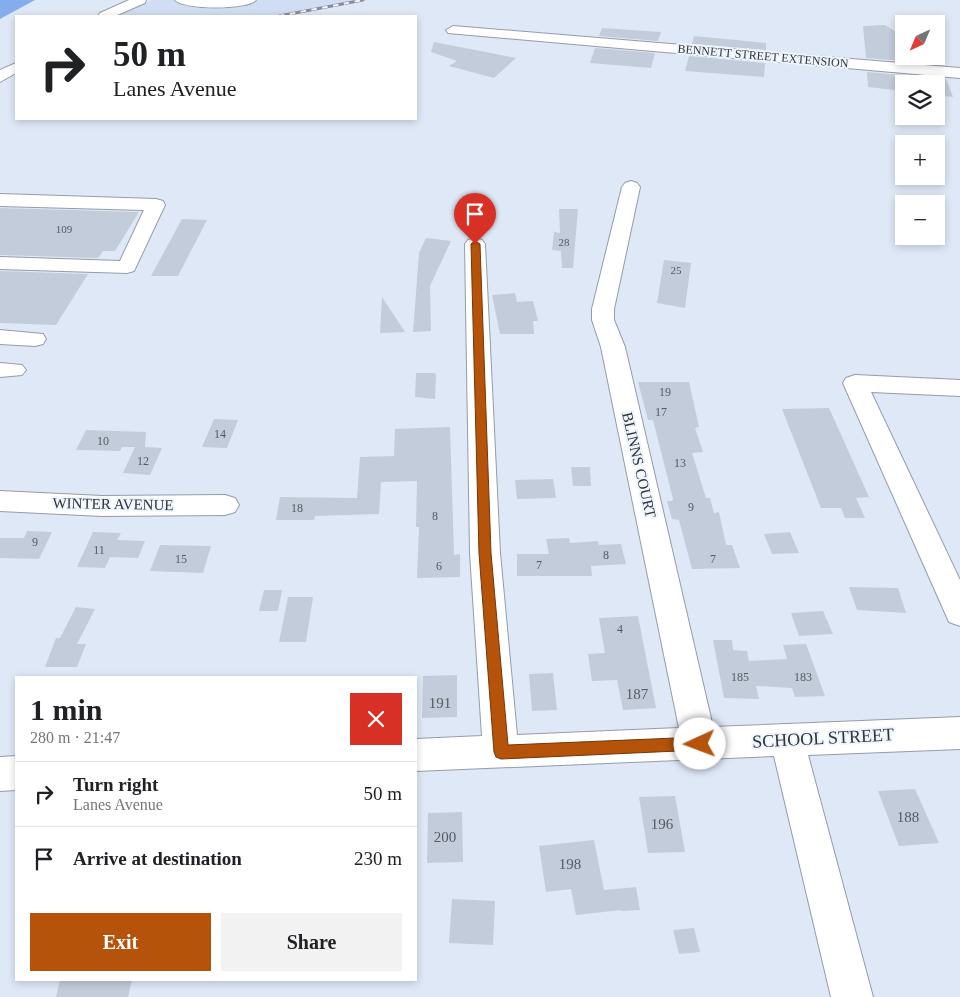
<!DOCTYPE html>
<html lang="en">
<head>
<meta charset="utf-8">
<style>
  body { margin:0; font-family:"Times New Roman",serif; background:#f2f2f2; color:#202124; height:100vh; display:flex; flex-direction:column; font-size:19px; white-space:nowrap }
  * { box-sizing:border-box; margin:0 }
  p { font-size:16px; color:#757577 }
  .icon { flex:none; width:28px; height:28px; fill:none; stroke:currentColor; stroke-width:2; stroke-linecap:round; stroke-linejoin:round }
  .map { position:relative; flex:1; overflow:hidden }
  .panel { position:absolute; left:15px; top:676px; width:402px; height:305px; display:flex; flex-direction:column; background:#fff; border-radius:0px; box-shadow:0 2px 8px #0003 }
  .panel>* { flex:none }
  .top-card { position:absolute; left:15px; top:15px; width:402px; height:105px; border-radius:0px; box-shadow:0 2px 8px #0003; background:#fff; color:#202124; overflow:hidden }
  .needle { width:32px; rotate:224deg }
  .tools { position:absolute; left:895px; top:15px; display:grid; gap:10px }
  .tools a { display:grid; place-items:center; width:50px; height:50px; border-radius:0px; background:#fff; box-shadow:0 2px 8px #0003; font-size:25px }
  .pin { position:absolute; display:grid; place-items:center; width:42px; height:42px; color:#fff; margin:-51px -21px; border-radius:50% 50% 50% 0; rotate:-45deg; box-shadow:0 0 5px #0007 }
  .pin .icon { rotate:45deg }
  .me { position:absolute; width:55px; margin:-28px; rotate:268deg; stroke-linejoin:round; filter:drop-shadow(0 0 4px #0008) }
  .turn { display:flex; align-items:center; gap:18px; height:105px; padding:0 15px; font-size:22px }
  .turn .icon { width:65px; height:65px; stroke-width:2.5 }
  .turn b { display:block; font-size:35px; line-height:42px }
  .round { display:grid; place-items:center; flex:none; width:52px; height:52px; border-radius:0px; background:#f2f2f2 }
  .head { display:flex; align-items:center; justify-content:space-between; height:85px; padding:0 15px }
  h1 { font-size:30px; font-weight:800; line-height:38px }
  .action { display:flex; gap:10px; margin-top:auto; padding:10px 15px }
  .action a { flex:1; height:58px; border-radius:0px; background:#b45309; color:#fff; font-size:20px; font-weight:800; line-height:58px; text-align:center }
  .action a+a { background:#f2f2f2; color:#202124 }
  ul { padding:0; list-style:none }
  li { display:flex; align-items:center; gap:15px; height:65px; padding:0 15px; border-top:1px solid #e0e0e0 }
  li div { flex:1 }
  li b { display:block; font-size:19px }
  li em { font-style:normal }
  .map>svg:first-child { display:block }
  .built { fill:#d0ddf2 }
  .forest { fill:#85adee }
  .building { fill:#c3ccda }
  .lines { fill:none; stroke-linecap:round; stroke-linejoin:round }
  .minor-casing { stroke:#949caa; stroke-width:2 }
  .minor { fill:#fff; fill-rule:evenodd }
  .rail-casing { stroke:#888e99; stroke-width:3 }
  .rail { stroke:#eff5fe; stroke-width:2; stroke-dasharray:5.5; stroke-linecap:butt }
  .route { fill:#b45309; stroke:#753606 }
  .labels { text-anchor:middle; stroke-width:4; stroke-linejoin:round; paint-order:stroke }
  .far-number-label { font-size:11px; fill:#565a62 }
  .far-street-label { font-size:12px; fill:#31343a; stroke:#eff5fe }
  .number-label { font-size:12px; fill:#565a62 }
  .street-label { font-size:15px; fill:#31343a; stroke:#eff5fe }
  .near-number-label { font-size:15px; fill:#565a62 }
  .near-street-label { font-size:18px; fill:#31343a; stroke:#eff5fe }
</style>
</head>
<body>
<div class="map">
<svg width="960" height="997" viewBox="0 0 960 997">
  <rect width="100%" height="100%" fill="#dfe8f7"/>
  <!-- built -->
  <path class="built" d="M152,0H355L269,16H118Z"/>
  <!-- forest -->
  <path class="forest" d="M0,0H35L0,19Z"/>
  <!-- building -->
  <g class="building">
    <path d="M885,25L904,37V56H932L938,60L940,64L866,58L863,26Z"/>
    <path d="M602,28L661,32L658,41L599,36Z"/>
    <path d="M694,36L766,43V50L692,44Z"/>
    <path d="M434,42L516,58L494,78L449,66L457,61L431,52Z"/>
    <path d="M595,48L655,53L651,68L590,63Z"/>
    <path d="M689,56L765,63L764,77L685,71Z"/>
    <path d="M867,72L946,79L953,97L936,95V84H904V91L868,87Z"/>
    <path d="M0,208L139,212L115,251H103L98,258L0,255Z"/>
    <path d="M559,209H578L573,268H562L561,251L552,250L554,232L560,233Z"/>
    <path d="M182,219L207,220L178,276H151Z"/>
    <path d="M426,238L451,241L430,286L431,331L413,332L419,253Z"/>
    <path d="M664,260L691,263L685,308L657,303Z"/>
    <path d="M0,271L88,274L56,325L0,323Z"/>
    <path d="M515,293L517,302L533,301L538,321H533L534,334H500L492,295Z"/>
    <path d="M382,297L405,332L380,333Z"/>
    <path d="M416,373H435L436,376L435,399L415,397Z"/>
    <path d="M638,382H689L699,427L695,428L703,452L692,453L706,498H710L714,513L719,512L726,545H732L740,568L692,569L679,520L672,519L667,501H672L673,499L653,420H648Z"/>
    <path d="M829,408L869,497L856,498L865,518H845L841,508H821L782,409Z"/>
    <path d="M214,419L238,420L227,448L202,447Z"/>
    <path d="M450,427L454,555L460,554V577L417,578L419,527H416L417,481L381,482L379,514L315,516L314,520H276L280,497L357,498L360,457L394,456L395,429Z"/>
    <path d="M86,430L146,432L145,447L162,448L150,475L123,473L135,447H122L120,451L76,450Z"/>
    <path d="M571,467H590L591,486H573Z"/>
    <path d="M553,479L556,498L517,499L515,480Z"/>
    <path d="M27,531L52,532L39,559L0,558V538H24Z"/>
    <path d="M93,532L121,533L117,540L145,541L138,558L110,557L105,568L77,567Z"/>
    <path d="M790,532L799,553L772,554L764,534Z"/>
    <path d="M569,538L570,543L598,541L599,545L621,544L626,564L591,566L592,576H517V554H549L546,539Z"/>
    <path d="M160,545L211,546L203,573L150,571Z"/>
    <path d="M849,587L898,588L906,613L857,610Z"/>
    <path d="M264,590H282L278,611H259Z"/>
    <path d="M288,597H313L306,642H279Z"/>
    <path d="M76,607L95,609L77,644H86L77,667H45L56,638H60Z"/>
    <path d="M823,611L833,634L799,636L791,613Z"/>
    <path d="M638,616L656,708L623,710L617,680L592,681L588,654L605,653L599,618Z"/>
    <path d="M713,640H732L733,650L747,651L749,661L787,659L783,645L806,644L825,696L795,697L792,688L756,686L759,699L724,698Z"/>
    <path d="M553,673L557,710L532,711L529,674Z"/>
    <path d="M457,675V717L422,718L423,676Z"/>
    <path d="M915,789L939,843L899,846L878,791Z"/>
    <path d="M675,796L685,852L648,853L639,797Z"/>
    <path d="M462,812L463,862L427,863L428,813Z"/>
    <path d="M594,840L604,890L636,887L640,910L621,911V910L576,915L571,889L546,892L539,846Z"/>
    <path d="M452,899L495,901L493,945L449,943Z"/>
    <path d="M694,928L700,952L679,954L673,930Z"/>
    <path d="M60,980H132L128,997H56Z"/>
  </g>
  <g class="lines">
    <!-- minor casing -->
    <g class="minor-casing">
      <g id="minor">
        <path d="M129,0H146L145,3L115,16H98L100,13Z"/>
        <path d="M175,0H256C248,10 183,10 175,0Z"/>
        <path d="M453,26L960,68V78L448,33L446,30Z"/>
        <path d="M16,63V73L0,82V70Z"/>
        <path d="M631,181L637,183L640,187L614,309V320L625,347L713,727L960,717V749L808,755L873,997H831L774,756L416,771V739L482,736L470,553L465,244L468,240L475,238L482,240L485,244L500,553L517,735L679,728L601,347L592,320V309L622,187L625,183Z"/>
        <path d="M0,194L156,199L163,201L165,205L134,271L127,273L0,269V257L120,261L144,210L0,206Z"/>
        <path d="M0,330L43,334L46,339L43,344L35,346L0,344Z"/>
        <path d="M0,363L22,365L26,370L22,375L0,377Z"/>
        <path d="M855,375L960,380V396L871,392L960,580V626L949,622L945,613L843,383L846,378Z"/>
        <path d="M0,491L102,496L225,495L235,498L239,505L235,512L225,515L102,516L0,511Z"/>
        <path d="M16,756V790L0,791V757Z"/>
      </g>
    </g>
    <!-- minor -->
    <use href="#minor" class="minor"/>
    <!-- rail casing -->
    <g class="rail-casing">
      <path id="rail" d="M279,16L363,0"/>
    </g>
    <!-- rail -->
    <use href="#rail" class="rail"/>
  </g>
  <!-- route -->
  <path class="route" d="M475,241L480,244L491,553L508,745L700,737L705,739L707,744L705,749L700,750L501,759L496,757L494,752L479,553L471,244Z"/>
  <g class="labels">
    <!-- far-number labels -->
    <g class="far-number-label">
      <text x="64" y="233">109</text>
      <text x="564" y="246">28</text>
      <text x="676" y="274">25</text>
    </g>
    <!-- far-street labels -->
    <g class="far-street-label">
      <text transform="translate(763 56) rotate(5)" y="4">BENNETT STREET EXTENSION</text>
    </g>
    <!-- number labels -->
    <g class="number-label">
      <text x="665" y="396">19</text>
      <text x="661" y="416">17</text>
      <text x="220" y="438">14</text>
      <text x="103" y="445">10</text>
      <text x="143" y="465">12</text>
      <text x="680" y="467">13</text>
      <text x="691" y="511">9</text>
      <text x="297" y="512">18</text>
      <text x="435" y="520">8</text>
      <text x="35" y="546">9</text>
      <text x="99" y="554">11</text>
      <text x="606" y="559">8</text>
      <text x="181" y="563">15</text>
      <text x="713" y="563">7</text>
      <text x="539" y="569">7</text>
      <text x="439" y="570">6</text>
      <text x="620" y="633">4</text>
      <text x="740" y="681">185</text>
      <text x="803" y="681">183</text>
    </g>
    <!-- street labels -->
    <g class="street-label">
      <text transform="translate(639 465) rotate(77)" y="5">BLINNS COURT</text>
      <text transform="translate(113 504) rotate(1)" y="5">WINTER AVENUE</text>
    </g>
    <!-- near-number labels -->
    <g class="near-number-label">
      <text x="637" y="699">187</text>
      <text x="440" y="708">191</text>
      <text x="908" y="822">188</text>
      <text x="662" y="829">196</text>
      <text x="445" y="842">200</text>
      <text x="570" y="869">198</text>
    </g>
    <!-- near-street labels -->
    <g class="near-street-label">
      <text transform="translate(823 738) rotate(-3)" y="6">SCHOOL STREET</text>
    </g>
  </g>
</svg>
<div class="tools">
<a><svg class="needle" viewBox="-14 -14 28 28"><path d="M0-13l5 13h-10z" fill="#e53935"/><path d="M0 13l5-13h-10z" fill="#757577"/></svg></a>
<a><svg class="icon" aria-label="layers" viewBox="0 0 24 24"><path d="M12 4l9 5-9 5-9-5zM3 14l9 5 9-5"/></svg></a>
<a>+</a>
<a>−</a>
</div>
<div class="pin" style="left:475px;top:244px;background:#d93025"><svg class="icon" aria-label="arrive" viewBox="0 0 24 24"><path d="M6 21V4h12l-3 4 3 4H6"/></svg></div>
<svg class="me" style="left:700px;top:744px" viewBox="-20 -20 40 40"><circle r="19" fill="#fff"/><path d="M0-13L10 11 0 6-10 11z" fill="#b45309"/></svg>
<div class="top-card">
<div class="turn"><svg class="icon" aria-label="right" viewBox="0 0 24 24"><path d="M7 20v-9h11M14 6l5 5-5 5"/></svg><div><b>50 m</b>Lanes Avenue</div></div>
</div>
<section class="panel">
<div class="head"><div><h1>1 min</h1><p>280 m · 21:47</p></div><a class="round" style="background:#d93025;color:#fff"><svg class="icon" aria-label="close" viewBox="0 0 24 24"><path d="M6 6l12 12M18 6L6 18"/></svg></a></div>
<ul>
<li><svg class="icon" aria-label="right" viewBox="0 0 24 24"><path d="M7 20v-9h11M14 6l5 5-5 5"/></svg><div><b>Turn right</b><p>Lanes Avenue</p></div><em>50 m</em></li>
<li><svg class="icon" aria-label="arrive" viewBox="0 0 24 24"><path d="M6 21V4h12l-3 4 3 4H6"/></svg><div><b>Arrive at destination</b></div><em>230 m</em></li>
</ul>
<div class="action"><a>Exit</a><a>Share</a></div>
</section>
</div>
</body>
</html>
